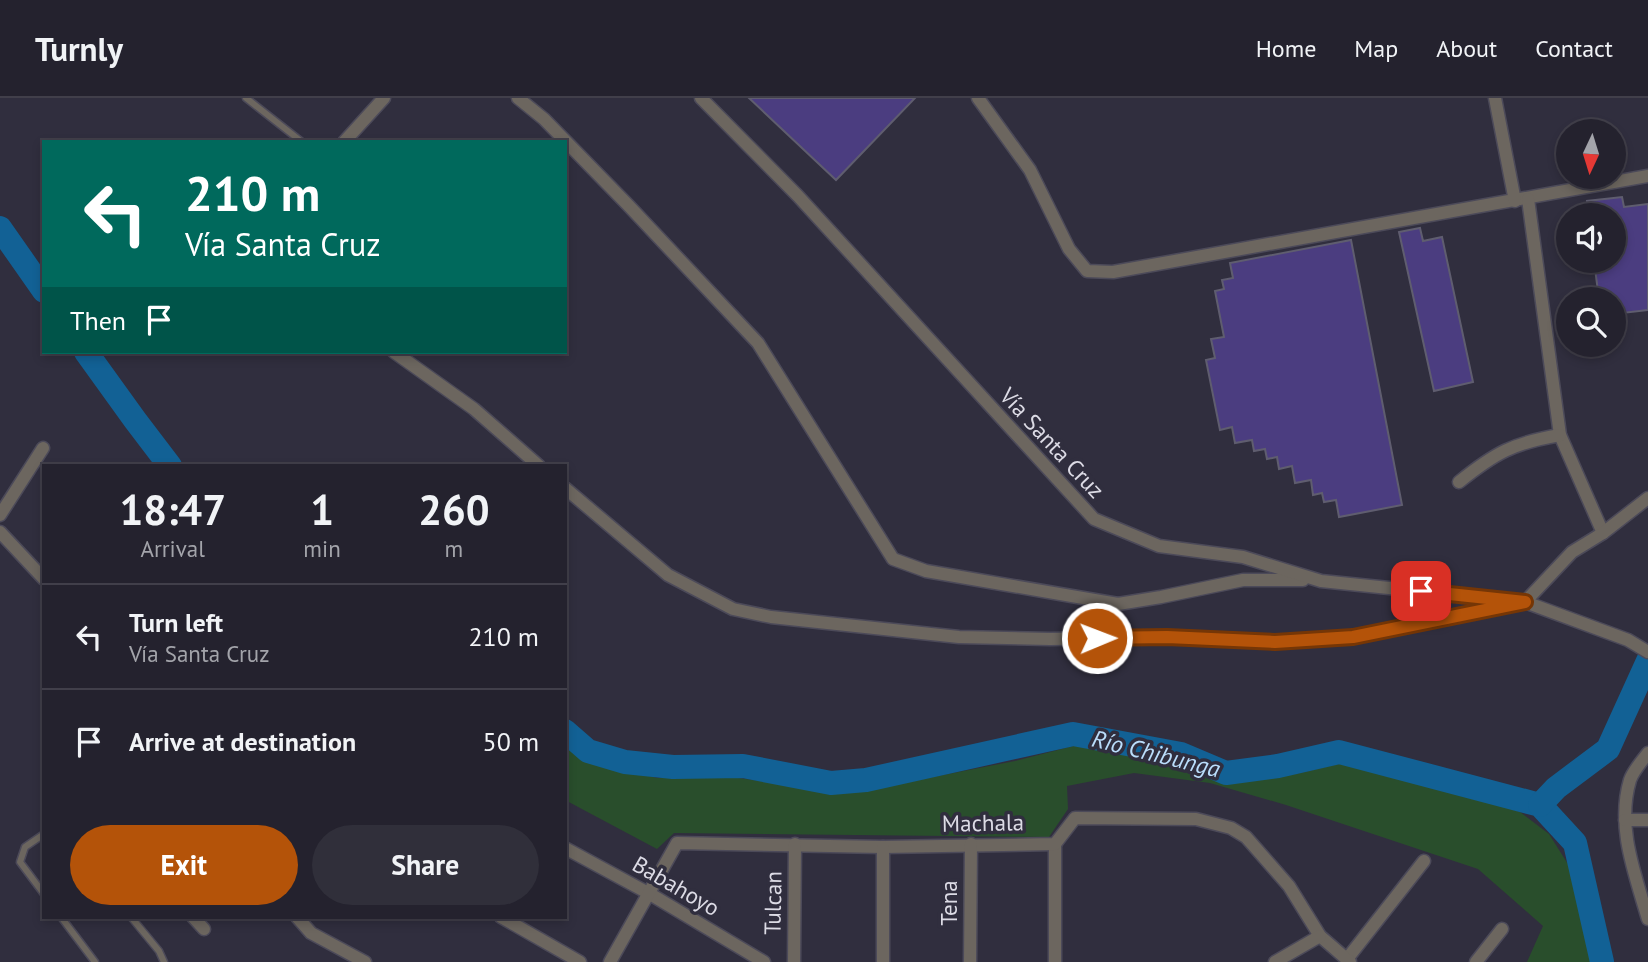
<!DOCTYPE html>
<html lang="en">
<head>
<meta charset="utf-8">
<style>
  body { margin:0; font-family:"PT Sans",sans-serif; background:#302f3a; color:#f1f3f6; height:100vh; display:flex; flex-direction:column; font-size:26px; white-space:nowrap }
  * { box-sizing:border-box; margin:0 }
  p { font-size:23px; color:#a3a4aa }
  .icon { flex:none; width:38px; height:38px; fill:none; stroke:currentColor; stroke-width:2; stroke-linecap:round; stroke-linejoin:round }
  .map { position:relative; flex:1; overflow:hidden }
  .drawer { position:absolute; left:42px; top:366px; width:525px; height:455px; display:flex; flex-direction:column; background:#24222e; border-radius:0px; box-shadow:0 4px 10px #0003,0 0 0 2px #413f4a }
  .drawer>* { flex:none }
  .banner { position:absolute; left:42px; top:42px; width:525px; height:214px; border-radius:0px; box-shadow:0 4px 10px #0003,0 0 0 2px #413f4a; background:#00695c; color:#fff; overflow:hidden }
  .needle { width:46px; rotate:184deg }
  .fabs { position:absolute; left:1556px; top:21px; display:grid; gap:14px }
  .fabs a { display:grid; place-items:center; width:70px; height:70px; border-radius:50%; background:#24222e; box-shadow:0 4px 10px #0003,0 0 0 2px #413f4a; font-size:35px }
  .pin { position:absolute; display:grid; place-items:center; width:60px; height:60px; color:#fff; margin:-30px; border-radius:14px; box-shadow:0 4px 10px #0006 }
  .me { position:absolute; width:77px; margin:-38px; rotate:89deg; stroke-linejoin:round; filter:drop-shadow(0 0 5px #0008) }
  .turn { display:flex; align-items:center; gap:24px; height:147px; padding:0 28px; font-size:32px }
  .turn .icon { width:91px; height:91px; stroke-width:2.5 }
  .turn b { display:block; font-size:49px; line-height:60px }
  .then { display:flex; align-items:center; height:66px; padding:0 28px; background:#0003; gap:14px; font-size:26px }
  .eta { display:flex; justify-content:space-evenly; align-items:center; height:119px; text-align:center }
  .eta b { font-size:42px; font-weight:700; line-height:49px }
  .action { display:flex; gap:14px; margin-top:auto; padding:14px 28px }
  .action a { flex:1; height:80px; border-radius:42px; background:#b45309; color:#fff; font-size:28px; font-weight:700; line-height:80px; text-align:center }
  .action a+a { background:#302f3a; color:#f1f3f6 }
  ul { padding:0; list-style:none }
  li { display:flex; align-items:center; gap:21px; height:105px; padding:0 28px; border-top:2px solid #413f4a }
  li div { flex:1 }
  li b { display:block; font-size:26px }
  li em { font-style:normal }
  header { display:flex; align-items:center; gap:42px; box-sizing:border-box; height:98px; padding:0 35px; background:#24222e; border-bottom:2px solid #413f4a }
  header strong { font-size:33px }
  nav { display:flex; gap:38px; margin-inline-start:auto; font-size:24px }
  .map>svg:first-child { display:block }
  .green { fill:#294e2c }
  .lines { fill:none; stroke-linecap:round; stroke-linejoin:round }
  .river { stroke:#126195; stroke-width:24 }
  .building { fill:#4b3d80; stroke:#5f5d6f; stroke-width:2 }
  .lane-casing { stroke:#4c4a59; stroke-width:9 }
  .street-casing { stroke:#4c4a59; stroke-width:15 }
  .lane { stroke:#6c665f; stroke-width:6 }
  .street { stroke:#6c665f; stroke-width:12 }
  .route-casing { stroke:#753606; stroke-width:18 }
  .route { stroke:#b45309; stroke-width:12 }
  .labels { text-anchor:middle; stroke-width:7; stroke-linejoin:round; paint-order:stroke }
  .street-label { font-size:23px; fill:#dcdbe5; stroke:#302e3e }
  .water-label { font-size:24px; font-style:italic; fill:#baddfb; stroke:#302e3e }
</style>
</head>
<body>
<header>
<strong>Turnly</strong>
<nav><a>Home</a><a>Map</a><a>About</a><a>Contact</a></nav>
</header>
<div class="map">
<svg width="1648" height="864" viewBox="0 0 1648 864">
  <rect width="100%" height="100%" fill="#302e3e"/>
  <!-- green -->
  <path class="green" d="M1089,644L1257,678L1296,676L1347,664L1436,687L1520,714L1549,736L1578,782L1597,864H1527L1543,828L1478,771L1286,707L1210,685L1134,675L1067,688L1068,711L1049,739L674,735L657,751L565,702V646L594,665L657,680L724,678L813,690H876L1015,663Z"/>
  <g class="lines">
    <!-- river -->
    <g class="river">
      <path d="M0,130L44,193"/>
      <path d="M86,254L135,322L170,368"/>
      <path d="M565,633L588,653L625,664L673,669L743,668L831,685L866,682L1073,636L1181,656L1226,675L1278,668L1339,654L1540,707L1575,745L1602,864"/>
      <path d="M1540,707L1556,690L1608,651L1648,563"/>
    </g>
  </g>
  <!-- building -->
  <g class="building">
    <path d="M749,0H915L836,82Z"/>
    <path d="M1622,99L1624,109L1648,106V212L1614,216V201H1599L1594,163H1614V117H1589L1587,103Z"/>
    <path d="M1420,130L1423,143L1442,139L1473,284L1434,293L1399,134Z"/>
    <path d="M1351,142L1402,407L1339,419L1336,402L1324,404L1322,395L1313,397L1311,382L1295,385L1292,368L1279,371L1277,359L1267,361L1265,351L1254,353L1252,342L1235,345L1232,329L1220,332L1206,262L1215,260L1211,241L1224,239L1215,193L1224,191L1222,182L1233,180L1230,165Z"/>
  </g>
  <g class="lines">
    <!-- lane casing -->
    <g class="lane-casing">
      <g id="lane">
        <path d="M246,0L302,44"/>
        <path d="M44,736L25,749L20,764L44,796"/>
        <path d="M61,819L95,864"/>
        <path d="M131,819L159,853L164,864"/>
      </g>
    </g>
    <!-- street casing -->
    <g class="street-casing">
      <g id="street">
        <path d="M518,0L544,21L629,108L758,245L893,461L926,473L1118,506L1161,499L1243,482H1303"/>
        <path d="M701,0L798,98L1094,421L1159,448L1243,459L1321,483L1525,504L1628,542L1648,554"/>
        <path d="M978,0L1030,72L1069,151L1087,173L1113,174L1648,78"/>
        <path d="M1495,0L1515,103"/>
        <path d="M344,44L384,0"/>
        <path d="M1528,101L1560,337L1603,435"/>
        <path d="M394,254L474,311L539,368"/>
        <path d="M1459,384C1495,355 1513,345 1560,337"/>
        <path d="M565,390L668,477L733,511L771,519L959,539L1050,541L1168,539L1275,544L1353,539L1525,504L1572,454L1603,435L1648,400"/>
        <path d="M0,417L43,350"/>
        <path d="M0,434L44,481"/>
        <path d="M1648,655C1642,663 1633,673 1630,682C1616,729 1635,776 1648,821"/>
        <path d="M1625,722H1648"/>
        <path d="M1055,746V864"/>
        <path d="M565,750L650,796L764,864"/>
        <path d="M193,819L204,831"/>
        <path d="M297,819L311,835L365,864"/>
        <path d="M501,819L580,864"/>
        <path d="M1347,861L1424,763"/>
        <path d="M610,864L677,745L883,749L1055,746L1075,720L1196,721L1231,730L1246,739L1289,788L1320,838L1350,864"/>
        <path d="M794,864L795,746"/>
        <path d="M883,864V749"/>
        <path d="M970,864L971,746"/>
        <path d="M1275,864L1320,838"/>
        <path d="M1476,864L1502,831"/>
      </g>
    </g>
    <!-- lane -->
    <use href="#lane" class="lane"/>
    <!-- street -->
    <use href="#street" class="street"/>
  </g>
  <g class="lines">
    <!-- route casing -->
    <g class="route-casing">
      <path id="route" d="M1097,540L1167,539L1275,544L1353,539L1525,504L1421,493"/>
    </g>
    <!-- route -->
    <use href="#route" class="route"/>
  </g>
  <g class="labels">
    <!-- street labels -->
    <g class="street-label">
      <text transform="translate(1052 345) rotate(47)" y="8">Vía Santa Cruz</text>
      <text transform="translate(983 725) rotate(-1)" y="8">Machala</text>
      <text transform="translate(676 788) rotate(30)" y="8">Babahoyo</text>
      <text transform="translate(773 805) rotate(-89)" y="8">Tulcan</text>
      <text transform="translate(949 805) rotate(-90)" y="8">Tena</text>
    </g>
    <!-- water labels -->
    <g class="water-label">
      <text transform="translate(1156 656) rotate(14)" y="8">Río Chibunga</text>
    </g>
  </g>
</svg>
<div class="fabs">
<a><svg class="needle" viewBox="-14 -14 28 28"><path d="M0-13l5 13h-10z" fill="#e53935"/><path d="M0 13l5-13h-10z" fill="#a3a4aa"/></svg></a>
<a><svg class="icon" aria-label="sound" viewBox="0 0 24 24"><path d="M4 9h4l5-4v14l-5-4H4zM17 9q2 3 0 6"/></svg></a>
<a><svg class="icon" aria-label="search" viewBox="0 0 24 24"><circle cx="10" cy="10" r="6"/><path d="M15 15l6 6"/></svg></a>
</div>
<div class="pin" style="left:1421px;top:493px;background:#d93025"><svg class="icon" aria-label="arrive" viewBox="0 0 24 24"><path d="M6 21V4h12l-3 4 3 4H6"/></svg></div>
<svg class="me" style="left:1097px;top:540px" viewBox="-20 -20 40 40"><circle r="17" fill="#b45309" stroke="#fff" stroke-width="3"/><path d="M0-11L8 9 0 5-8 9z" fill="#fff"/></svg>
<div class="banner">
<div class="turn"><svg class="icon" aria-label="left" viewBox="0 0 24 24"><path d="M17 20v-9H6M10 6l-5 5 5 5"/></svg><div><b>210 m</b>Vía Santa Cruz</div></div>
<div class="then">Then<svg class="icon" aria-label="arrive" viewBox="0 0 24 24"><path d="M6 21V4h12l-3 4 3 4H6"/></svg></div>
</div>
<section class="drawer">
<div class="eta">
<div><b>18:47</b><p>Arrival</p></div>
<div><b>1</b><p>min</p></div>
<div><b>260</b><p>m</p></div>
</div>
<ul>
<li><svg class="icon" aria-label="left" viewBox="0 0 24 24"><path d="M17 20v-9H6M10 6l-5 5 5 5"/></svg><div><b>Turn left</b><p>Vía Santa Cruz</p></div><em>210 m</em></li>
<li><svg class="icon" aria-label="arrive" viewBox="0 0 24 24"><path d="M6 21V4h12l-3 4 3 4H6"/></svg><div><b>Arrive at destination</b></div><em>50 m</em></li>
</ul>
<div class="action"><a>Exit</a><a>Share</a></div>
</section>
</div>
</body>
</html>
